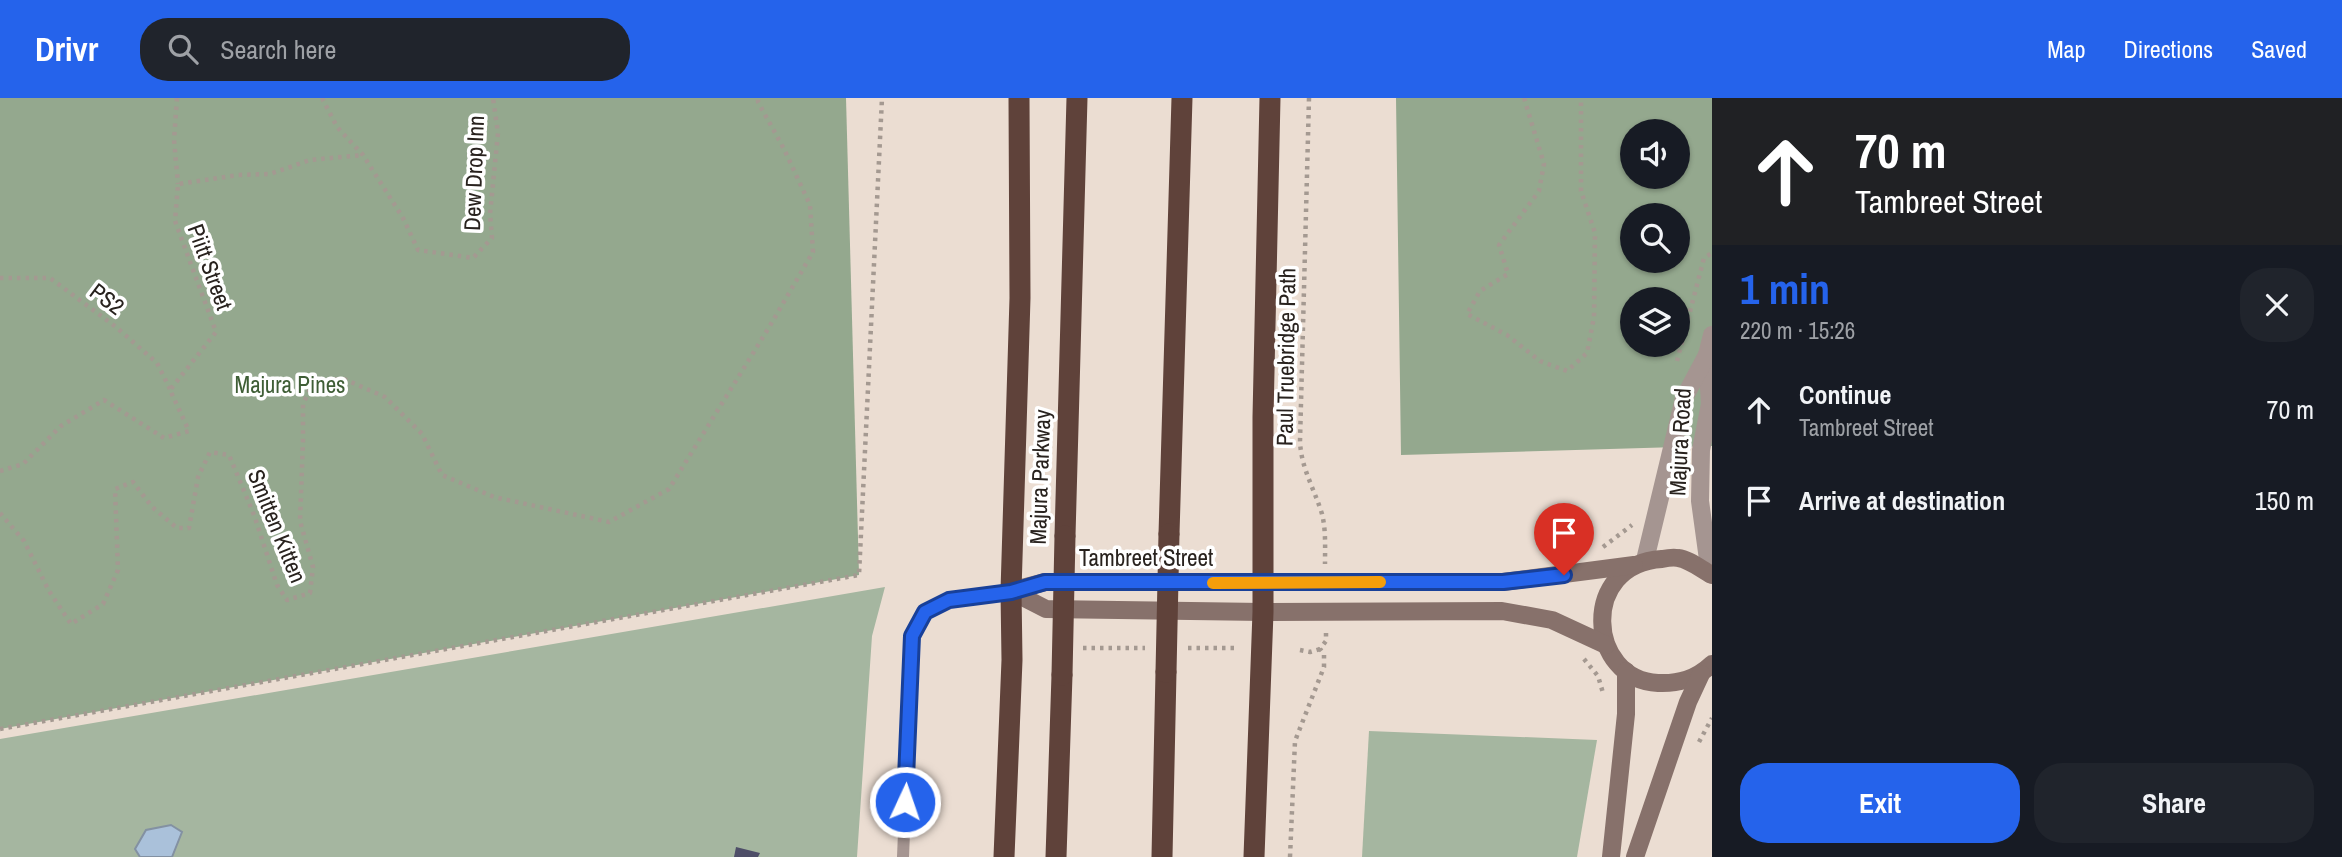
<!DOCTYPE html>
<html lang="en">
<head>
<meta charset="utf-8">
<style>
  body { margin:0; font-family:"Archivo Narrow",sans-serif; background:#20242c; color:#f1f3f6; height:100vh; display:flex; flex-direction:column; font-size:26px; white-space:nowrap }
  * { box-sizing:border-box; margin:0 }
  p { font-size:23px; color:#9ea1a6 }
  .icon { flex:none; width:38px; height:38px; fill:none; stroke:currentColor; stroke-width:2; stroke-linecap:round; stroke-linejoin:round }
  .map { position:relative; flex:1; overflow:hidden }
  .details { display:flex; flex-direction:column; background:#171b24; width:630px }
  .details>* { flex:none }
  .guide { background:#202124; color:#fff; overflow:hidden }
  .fabs { position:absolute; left:1620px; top:21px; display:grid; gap:14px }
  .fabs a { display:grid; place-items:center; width:70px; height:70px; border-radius:50%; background:#171b24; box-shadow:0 2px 5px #0004; font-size:35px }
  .pin { position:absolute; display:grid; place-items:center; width:60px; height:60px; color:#fff; margin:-72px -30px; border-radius:50% 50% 50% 0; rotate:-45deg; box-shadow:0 0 7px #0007 }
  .pin .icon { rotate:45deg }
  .me { position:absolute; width:77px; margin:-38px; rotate:3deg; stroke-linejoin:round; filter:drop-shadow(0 0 5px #0008) }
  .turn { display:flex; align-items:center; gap:24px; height:147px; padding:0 28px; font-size:32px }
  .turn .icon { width:91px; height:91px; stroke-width:2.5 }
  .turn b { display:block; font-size:49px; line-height:60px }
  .round { display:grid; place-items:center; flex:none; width:74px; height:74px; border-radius:28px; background:#20242c }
  .head { display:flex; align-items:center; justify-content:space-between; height:119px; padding:0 28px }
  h1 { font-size:42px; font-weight:800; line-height:52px; color:#2563eb }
  .button { display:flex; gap:14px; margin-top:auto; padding:14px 28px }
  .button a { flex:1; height:80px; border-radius:28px; background:#2563eb; color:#fff; font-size:28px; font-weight:800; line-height:80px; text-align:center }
  .button a+a { background:#20242c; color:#f1f3f6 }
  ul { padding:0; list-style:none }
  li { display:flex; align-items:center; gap:21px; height:91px; padding:0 28px }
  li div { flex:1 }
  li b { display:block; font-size:26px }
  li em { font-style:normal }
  header { display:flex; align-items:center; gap:42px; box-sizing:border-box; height:98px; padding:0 35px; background:#2563eb; color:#fff }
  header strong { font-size:33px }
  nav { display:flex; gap:38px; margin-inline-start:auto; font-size:24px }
  .search { width:490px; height:63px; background:#20242c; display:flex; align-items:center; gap:18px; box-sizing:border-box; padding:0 24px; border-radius:28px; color:#9ea1a6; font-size:26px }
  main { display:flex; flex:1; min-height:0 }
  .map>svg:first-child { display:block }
  .green { fill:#a5b6a0 }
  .forest { fill:#94a88e; fill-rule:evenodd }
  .water { fill:#aac1da; stroke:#8391a2; stroke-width:2 }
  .building { fill:#4e4e68 }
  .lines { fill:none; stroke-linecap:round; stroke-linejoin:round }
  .path { stroke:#a49991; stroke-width:4.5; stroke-dasharray:3.5 5; stroke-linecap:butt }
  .service { stroke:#a59591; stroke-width:12 }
  .tertiary { stroke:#a59591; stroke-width:18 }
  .secondary { stroke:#87716b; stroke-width:18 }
  .motorway { stroke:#5f423a; stroke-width:21 }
  .motorway-bridge { stroke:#5f423a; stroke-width:21 }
  .route-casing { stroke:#184099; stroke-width:18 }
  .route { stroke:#2563eb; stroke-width:12 }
  .slow { stroke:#f59e0b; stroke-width:12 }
  .labels { text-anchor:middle; stroke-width:7; stroke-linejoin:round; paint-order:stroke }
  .street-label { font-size:23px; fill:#28221e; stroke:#fff }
  .park-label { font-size:23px; fill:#3f5e36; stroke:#fff }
</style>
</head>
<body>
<header>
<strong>Drivr</strong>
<div class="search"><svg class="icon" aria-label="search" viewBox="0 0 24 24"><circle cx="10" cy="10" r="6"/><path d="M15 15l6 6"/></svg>Search here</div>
<nav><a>Map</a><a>Directions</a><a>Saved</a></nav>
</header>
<main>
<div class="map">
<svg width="1712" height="759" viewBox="0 0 1712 759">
  <rect width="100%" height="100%" fill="#ebddd2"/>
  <!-- green -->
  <g class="green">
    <path d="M885,489L872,538L857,759H0V641Z"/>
    <path d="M1369,633L1597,642L1577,759H1362Z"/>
  </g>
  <!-- forest -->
  <g class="forest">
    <path d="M0,0H846L859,477L0,631Z"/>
    <path d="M1396,0H1712V348L1401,357ZM1633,33H1678V79H1633ZM1633,117H1678V163H1633ZM1633,201H1678V247H1633Z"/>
  </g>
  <!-- water -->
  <path class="water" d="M171,727L182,734L172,759H140L135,751L146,732Z"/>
  <!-- building -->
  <path class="building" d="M736,749L760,755L758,759H734Z"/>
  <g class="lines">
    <!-- path -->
    <g class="path">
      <path d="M177,0L174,42L178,86"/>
      <path d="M322,0L337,29L363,57L403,120L418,152L473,160L492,140L490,116L498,35L493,0"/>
      <path d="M1309,0L1300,343C1301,370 1314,390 1322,416C1326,432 1325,449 1325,466"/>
      <path d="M1524,0L1544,66L1539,93L1499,147L1508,176L1480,193L1467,216L1507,237L1540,263L1567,273L1587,255L1594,219L1595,135L1581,93V0"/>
      <path d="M0,180H50L116,229L157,265L170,291"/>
      <path d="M1677,263L1704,160L1712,155"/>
      <path d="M0,373L23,366L61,328L104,302L164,340L189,333L170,292L216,234L175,123L178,86L238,77L270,76L310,62L363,57"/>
      <path d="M0,415L24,443L49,493L71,526L103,506L118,472L115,391L133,384L152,409L177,430H189L198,379L210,354L229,357L254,417L277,487L287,502L310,495L313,469L300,423L303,343V306L314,283L344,281L385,299L422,336L442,377L494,399L609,424L669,391L768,231L813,154L810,107L784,51L758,4V0"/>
      <path d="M1603,449L1632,427"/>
      <path d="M1083,550H1145"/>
      <path d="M1188,550H1239"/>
      <path d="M1300,552L1310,554L1320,551"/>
      <path d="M1584,561L1598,578L1603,595"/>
      <path d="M0,631L859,477L882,0"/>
      <path d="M1699,644L1712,620"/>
      <path d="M1290,759L1295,643L1324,569V556L1320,551L1326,543V534"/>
    </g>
    <!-- service -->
    <path class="service" d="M903,759L912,538L925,514L949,502L1011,493"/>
    <!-- tertiary -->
    <g class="tertiary">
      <path d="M1707,257L1710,306L1701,352L1700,403L1710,476"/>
      <path d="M1645,462L1684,300L1707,257L1712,237"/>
    </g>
    <!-- secondary -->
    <g class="secondary">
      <path d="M1712,477C1702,472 1689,461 1678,460C1673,459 1667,460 1662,461C1579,466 1587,582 1658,585C1679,586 1696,581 1712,566"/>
      <path d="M1011,493L1045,484H1503L1634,467"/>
      <path d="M1011,493L1046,511L1263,514L1502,513L1552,522L1606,547"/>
      <path d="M1611,759L1626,616V573"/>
      <path d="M1635,759L1688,604L1701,576"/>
    </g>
    <!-- motorway -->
    <g class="motorway">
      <path d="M1169,436L1182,0"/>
      <path d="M1065,438L1077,0"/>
      <path d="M1004,759L1012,562L1011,493L1020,200L1019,0"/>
      <path d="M1056,759L1062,577"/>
      <path d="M1162,759L1166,574"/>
      <path d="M1254,759L1263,514V319L1270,0"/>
    </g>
    <!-- motorway-bridge -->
    <g class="motorway-bridge">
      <path d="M1166,574L1169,436"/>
      <path d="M1062,577L1065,438"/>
    </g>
  </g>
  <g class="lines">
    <!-- route casing -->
    <g class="route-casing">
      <path id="route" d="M905,704L912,538L925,514L949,502L1011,494L1045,484H1503L1564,477"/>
    </g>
    <!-- route -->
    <use href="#route" class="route"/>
    <!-- slow -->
    <path class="slow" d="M1213,485L1380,484"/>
  </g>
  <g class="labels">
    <!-- street labels -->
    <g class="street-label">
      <text transform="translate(474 75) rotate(-88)" y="8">Dew Drop Inn</text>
      <text transform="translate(210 169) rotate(70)" y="8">Piitt Street</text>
      <text transform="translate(107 201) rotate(37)" y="8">PS2</text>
      <text transform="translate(1286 259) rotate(-89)" y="8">Paul Truebridge Path</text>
      <text transform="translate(1680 344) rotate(-87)" y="8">Majura Road</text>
      <text transform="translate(1040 379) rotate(-88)" y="8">Majura Parkway</text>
      <text transform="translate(277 428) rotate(68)" y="8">Smitten Kitten</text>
      <text x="1146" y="468">Tambreet Street</text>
    </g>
    <!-- park labels -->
    <g class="park-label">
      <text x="290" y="295">Majura Pines</text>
    </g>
  </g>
</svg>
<div class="fabs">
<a><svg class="icon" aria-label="sound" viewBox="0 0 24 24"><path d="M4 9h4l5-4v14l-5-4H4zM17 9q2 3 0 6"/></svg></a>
<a><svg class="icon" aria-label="search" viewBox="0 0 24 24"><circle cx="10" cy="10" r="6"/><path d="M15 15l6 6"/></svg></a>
<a><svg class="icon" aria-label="layers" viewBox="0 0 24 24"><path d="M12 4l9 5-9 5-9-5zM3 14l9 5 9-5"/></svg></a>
</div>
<div class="pin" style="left:1564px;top:477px;background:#d93025"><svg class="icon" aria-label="arrive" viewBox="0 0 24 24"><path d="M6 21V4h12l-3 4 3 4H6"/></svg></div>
<svg class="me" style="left:905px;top:704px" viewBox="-20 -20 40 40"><circle r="17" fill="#2563eb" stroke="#fff" stroke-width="3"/><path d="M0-11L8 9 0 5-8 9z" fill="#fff"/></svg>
</div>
<section class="details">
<div class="guide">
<div class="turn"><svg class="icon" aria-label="ahead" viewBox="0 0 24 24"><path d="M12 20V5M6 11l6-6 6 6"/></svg><div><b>70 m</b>Tambreet Street</div></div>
</div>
<div class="head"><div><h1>1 min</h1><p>220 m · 15:26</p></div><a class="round"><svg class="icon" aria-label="close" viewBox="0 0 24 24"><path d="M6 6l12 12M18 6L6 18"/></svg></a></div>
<ul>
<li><svg class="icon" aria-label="ahead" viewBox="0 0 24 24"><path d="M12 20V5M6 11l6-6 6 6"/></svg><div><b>Continue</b><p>Tambreet Street</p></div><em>70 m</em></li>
<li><svg class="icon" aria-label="arrive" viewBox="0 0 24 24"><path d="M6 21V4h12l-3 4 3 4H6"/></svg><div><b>Arrive at destination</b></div><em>150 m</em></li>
</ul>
<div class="button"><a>Exit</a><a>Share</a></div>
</section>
</main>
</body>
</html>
